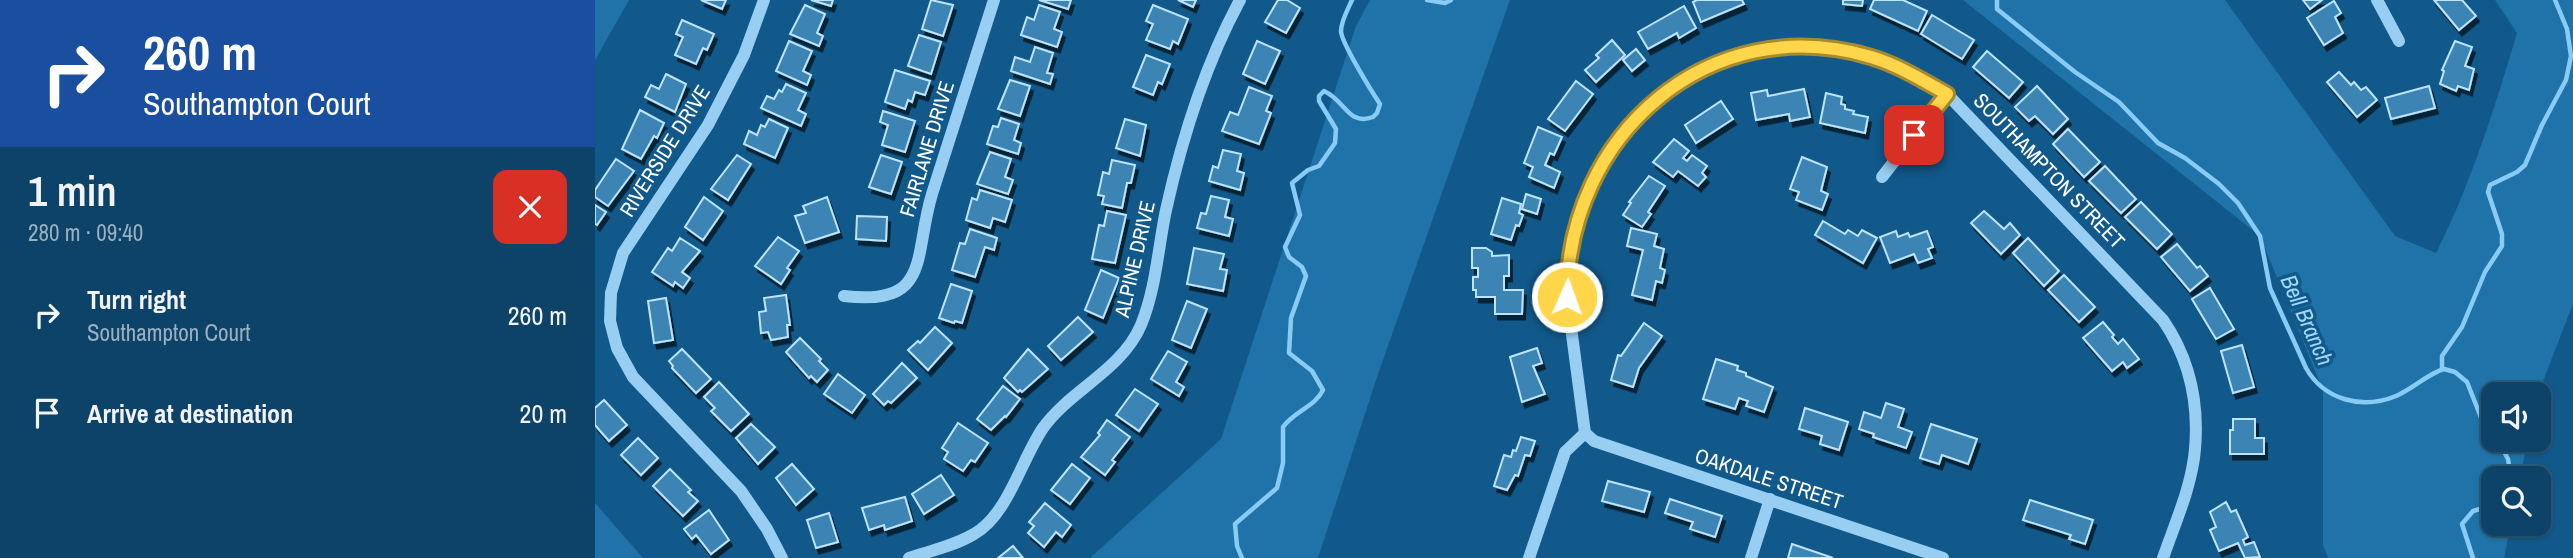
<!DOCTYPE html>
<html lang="en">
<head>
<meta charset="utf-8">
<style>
  body { margin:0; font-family:"Archivo Narrow",sans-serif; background:#1b4e71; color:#f1f3f6; height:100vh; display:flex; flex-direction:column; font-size:26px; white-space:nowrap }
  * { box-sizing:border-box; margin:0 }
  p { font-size:23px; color:#9ab0c0 }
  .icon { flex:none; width:38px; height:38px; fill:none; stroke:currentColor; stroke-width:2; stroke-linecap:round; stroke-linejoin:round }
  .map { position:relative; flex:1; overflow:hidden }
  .panel { display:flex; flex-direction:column; background:#0d4368; width:595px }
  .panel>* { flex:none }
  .guide { background:#1a4fa0; color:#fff; overflow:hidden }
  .controls { position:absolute; left:1886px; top:382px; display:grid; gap:14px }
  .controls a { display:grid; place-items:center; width:70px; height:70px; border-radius:14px; background:#0d4368; box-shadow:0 2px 5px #0004,0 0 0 2px #2d5c7c; font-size:35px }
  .pin { position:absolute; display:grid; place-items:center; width:60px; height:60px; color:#fff; margin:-30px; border-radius:14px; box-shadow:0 4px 10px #0006 }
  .me { position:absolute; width:77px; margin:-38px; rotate:2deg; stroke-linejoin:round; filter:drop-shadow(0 0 5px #0008) }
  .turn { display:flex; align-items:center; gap:24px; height:147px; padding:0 28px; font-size:32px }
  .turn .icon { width:91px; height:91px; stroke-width:2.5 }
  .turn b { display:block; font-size:49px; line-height:60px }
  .round { display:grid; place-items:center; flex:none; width:74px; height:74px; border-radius:14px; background:#1b4e71 }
  .head { display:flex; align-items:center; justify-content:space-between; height:119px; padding:0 28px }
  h1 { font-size:42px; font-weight:600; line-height:52px }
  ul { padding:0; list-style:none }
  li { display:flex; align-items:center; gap:21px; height:98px; padding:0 28px }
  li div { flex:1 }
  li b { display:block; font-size:26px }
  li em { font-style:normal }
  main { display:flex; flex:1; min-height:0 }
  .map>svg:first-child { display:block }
  .green { fill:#2073a8 }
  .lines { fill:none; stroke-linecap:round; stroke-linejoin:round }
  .stream { stroke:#88ccf5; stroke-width:4.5 }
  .building { fill:#3a84b3; stroke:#bee4fc; stroke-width:2; filter:url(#shadow) }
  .minor { stroke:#97cef1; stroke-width:12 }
  .route-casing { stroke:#a68a30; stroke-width:18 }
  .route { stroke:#ffd54a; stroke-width:12 }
  .labels { text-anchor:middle; stroke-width:7; stroke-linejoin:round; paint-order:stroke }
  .street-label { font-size:21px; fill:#fff; stroke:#11598a }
  .water-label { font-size:23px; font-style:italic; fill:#a2d8f8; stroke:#11598a }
</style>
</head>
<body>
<main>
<section class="panel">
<div class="guide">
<div class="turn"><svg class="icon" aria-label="right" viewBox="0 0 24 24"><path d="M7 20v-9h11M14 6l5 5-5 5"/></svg><div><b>260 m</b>Southampton Court</div></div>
</div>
<div class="head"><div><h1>1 min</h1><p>280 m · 09:40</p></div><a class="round" style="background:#d93025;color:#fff"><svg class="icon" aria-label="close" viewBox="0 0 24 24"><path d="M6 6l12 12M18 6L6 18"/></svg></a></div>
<ul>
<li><svg class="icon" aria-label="right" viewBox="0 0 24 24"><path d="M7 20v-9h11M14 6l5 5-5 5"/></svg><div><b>Turn right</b><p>Southampton Court</p></div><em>260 m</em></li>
<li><svg class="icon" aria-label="arrive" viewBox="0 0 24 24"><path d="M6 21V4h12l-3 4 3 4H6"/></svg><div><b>Arrive at destination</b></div><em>20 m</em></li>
</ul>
</section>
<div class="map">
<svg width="1978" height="558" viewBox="0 0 1978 558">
  <defs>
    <filter id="shadow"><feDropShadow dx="3" dy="5.5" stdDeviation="0" flood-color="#0009"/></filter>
  </defs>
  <rect width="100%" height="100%" fill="#11598a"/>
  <!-- green -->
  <g class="green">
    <path d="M0,0H34L0,60Z"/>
    <path d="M775,0H915L782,377L723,558H495L626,439L761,26Z"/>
    <path d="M1368,0H1630L1800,236L1841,253C1876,184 1900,107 1922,33L1900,0H1978V304L1943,394H1899V439H1933L1925,478H1899V523H1916L1909,558H1733L1728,545V390L1665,236Z"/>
    <path d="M0,503L48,558H0Z"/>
  </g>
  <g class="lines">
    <!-- stream -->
    <g class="stream">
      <path d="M832,0L850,3L856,0"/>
      <path d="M1402,0V9L1480,72L1524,102L1563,143L1590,158L1624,184L1643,203L1665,236L1675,288L1711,368C1729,400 1767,410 1801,396C1818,389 1832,374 1849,369L1860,372L1872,382L1887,420L1899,436"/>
      <path d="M1847,369V356L1867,327L1890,272L1907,246V234L1893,192L1895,185L1922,172L1930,165L1947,125L1971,80L1976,56L1972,29L1960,0"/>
      <path d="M1902,439L1913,459L1916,478"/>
      <path d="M647,558L642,546L640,524L682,488L688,463V427C699,411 720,407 728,390L717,371L694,353L696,318L711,276L707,267L694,257L690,247L705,215L697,183L713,170L724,166L740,143L741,129L724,101V96L729,91C751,101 753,126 778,117L782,113L785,104C777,92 746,42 746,31C746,21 753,9 757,0"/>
      <path d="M1878,558L1867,524L1878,511L1899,505"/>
    </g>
  </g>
  <!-- building -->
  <g class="building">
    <path d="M106,0H131L127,9Z"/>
    <path d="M216,0H238L236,6Z"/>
    <path d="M336,0L358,5L348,36L327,29Z"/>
    <path d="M444,0H476L473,9Z"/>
    <path d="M583,0H601L598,7Z"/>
    <path d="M683,0H692L705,8L691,33L670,22Z"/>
    <path d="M1102,0H1147L1149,4L1106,22L1098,2Z"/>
    <path d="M1248,0H1268L1267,6L1248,4Z"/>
    <path d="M1279,0H1308L1332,11L1323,31L1275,9Z"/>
    <path d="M1708,0H1727L1715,9Z"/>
    <path d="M1839,0H1867L1881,16L1864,30Z"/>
    <path d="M1739,1L1746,13L1740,17L1748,33L1729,45L1712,18Z"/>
    <path d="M210,5L230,14L222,33L228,36L224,46L195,34Z"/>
    <path d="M444,5L465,12L459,29L467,32L462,47L426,35L432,17L439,20Z"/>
    <path d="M558,5L593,19L583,44L578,41L575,49L551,40L558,24L551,21Z"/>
    <path d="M1089,6L1101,28L1084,38L1082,33L1053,49L1043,32Z"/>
    <path d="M1337,15L1379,40L1367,59L1326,34Z"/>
    <path d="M87,20L119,34L112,50L108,48L101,64L80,55L88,37L81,34Z"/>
    <path d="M324,35L346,42L336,74L313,66Z"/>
    <path d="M1017,40L1030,55L1001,82L990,70L1004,58L1001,55Z"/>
    <path d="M194,41L217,51L208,71L216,75L212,85L181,71Z"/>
    <path d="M662,41L685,51L670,84L648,74Z"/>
    <path d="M1860,41L1877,47L1870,66L1879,69L1874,90L1863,86L1861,91L1845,84L1849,71L1847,70Z"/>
    <path d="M440,47L458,53L452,73L458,74L455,84L416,71L420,57L435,62Z"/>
    <path d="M1041,49L1050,60L1037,71L1028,60Z"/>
    <path d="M1392,51L1428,82L1414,98L1378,67Z"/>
    <path d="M551,55L575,64L567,84L563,82L558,95L538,87Z"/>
    <path d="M300,70L335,81L330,95L320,92L317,102L313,100L310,109L290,102Z"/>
    <path d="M1744,72L1756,85L1759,82L1766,90L1771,87L1782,100L1762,117L1732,82Z"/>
    <path d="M71,74L91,84L80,112L50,97L56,85L64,89Z"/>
    <path d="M415,80L435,86L425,116L403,109Z"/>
    <path d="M981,81L998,94L970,131L953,119Z"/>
    <path d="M191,84L211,93L203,110L211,114L206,126L166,108L172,96L179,99L184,90L187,92Z"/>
    <path d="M1442,86L1473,119L1458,134L1440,116L1434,121L1420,107Z"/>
    <path d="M1834,86L1840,108L1796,119L1790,98Z"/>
    <path d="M654,87L677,96L671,111L676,113L664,144L627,131L635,112L643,115Z"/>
    <path d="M1209,89L1215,117L1195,121L1194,114L1161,120L1156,93L1172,90L1173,96Z"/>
    <path d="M1231,93L1247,97L1246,104L1250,105V109L1259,111L1258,114L1273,117L1270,133L1225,123Z"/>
    <path d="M1126,101L1138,119L1101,143L1090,125Z"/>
    <path d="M45,110L69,123L62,138L59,136L46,159L27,149Z"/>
    <path d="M288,111L320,121L310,152L287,145L293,125L285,122Z"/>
    <path d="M406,118L424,124L419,140L426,143L423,154L392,144L398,126L403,127Z"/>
    <path d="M174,119L193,128L180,158L149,144L154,131L162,135L166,125L170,127Z"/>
    <path d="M530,119L551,125L545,156L521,148Z"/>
    <path d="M943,127L967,137L959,155L955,153L950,165L965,172L959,188L934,177L938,167L929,163Z"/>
    <path d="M1473,129L1505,162L1489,177L1458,144Z"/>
    <path d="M1079,139L1094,151L1088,158L1092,161L1097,155L1112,166L1107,173L1111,177L1103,186L1083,171L1078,177L1058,162Z"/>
    <path d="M628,150L646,154L642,171L649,173L645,190L614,181L618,166L623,168Z"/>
    <path d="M395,152L416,159L410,177L418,180L413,194L382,184Z"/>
    <path d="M142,155L156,164L133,200L116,189Z"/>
    <path d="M286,155L307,162L296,194L274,187Z"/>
    <path d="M1207,157L1232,167L1226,191L1233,194L1227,210L1201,200L1204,192L1195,189Z"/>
    <path d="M21,159L39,171L13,206L0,197V190Z"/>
    <path d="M517,160L540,165L536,183H532L527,208L507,204L509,196L503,195L508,172L514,174Z"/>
    <path d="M1510,166L1541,199L1526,213L1494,181Z"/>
    <path d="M1054,176L1070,186L1053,212L1056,214L1047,227L1028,215L1036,203L1034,202Z"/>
    <path d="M385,190L417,200L410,222L398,218L395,228L371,220L377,198L382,200Z"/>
    <path d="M931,194L946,199L942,214L927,209Z"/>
    <path d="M616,196L634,200L630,217L638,219L634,236L602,228L606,213L611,214Z"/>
    <path d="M109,197L128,211L108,240L90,227Z"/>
    <path d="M232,197L244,232L210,243L200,216L211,213L208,206Z"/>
    <path d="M907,198L926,204L924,213L928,215L924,226L921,225L916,240L896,234Z"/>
    <path d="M1546,202L1577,234L1562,249L1530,217Z"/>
    <path d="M0,205L11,212L2,225L0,224Z"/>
    <path d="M512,211L531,215L520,263L497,259L504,225L509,226Z"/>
    <path d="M1389,211L1409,229L1415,223L1425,235L1406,254L1376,223Z"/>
    <path d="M262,216L292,217L291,241L261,239Z"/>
    <path d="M1228,221L1250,234L1253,230L1263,236L1267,230L1282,238L1268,263L1220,235Z"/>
    <path d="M1036,228L1062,234L1059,246L1069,249L1065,268L1070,270L1067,283L1061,281L1057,300L1037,295L1048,250L1032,246Z"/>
    <path d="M375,229L402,238L399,250L390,247L380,277L357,270L365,243L370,244Z"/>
    <path d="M1301,231L1303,237L1313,233L1315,237L1332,231L1338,247L1333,249L1337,258L1323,263L1319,254L1295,263L1285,237Z"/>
    <path d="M183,237L204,251L192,268L195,270L186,284L160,266Z"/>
    <path d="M85,238L105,251L87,272L95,278L88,288L80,282L78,286L57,272L73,248L77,251Z"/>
    <path d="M1433,238L1464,271L1449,286L1418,253Z"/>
    <path d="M1582,244L1602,268L1605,266L1613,276L1595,291L1566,257Z"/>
    <path d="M599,248L629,254L625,269L632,270L628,291L592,284Z"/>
    <path d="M877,248H891L897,252V256L914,255V276H909V290H928L927,314H900V297H881V290H878V277H883V268H877Z"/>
    <path d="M506,270L524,278L508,318L490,310Z"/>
    <path d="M1469,275L1500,307L1484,322L1453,290Z"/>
    <path d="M356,284L377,291L367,323L360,321L359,323L344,318Z"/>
    <path d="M1615,288L1639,329L1621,339L1597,299Z"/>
    <path d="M191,295L195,325H192L193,337L176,340L173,332L166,333L164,312L171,311L169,298Z"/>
    <path d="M71,298L78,340L59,343L53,301Z"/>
    <path d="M592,301L612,309L596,348L577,340Z"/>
    <path d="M483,317L498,332L466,360L453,346Z"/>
    <path d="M1508,322L1519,335L1517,337L1523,344L1528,339L1544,359L1532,368L1528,362L1517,371L1488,338Z"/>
    <path d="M1049,323L1067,336L1044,368L1038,387L1016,380L1023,355L1026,356Z"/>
    <path d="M340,327L357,343L333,370L313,350L323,341L325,343Z"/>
    <path d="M205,338L226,359L224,361L233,370L222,382L216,376L214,378L191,352Z"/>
    <path d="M1647,345L1659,387L1638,393L1626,351Z"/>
    <path d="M942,348L947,363L938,366L950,394L927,402L915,357Z"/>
    <path d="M87,349L116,379L101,393L77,368L78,366L74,361Z"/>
    <path d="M433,349L453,369L427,392L425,390L423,392L409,378Z"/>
    <path d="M573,351L592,362L581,382L589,387L584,396L556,379Z"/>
    <path d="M1121,359L1143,366L1142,370L1151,373V376L1178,387L1169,412L1151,406L1153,401L1144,398L1140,409L1108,399Z"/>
    <path d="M307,363L322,378L296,403L293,401L289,405L278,394Z"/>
    <path d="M243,374L270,395L257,413L229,394Z"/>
    <path d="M124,382L154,414L136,431L116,411L120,408L109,397Z"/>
    <path d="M408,386L425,399L411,417L410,416L396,430L382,419Z"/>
    <path d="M540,389L563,404L544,431L521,415Z"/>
    <path d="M9,400L32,425L14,441L0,425V408Z"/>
    <path d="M1291,403L1309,409L1303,427L1317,432L1311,448L1278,437L1279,434L1264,429L1269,412L1286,418Z"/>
    <path d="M1210,408L1253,422L1244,450L1225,444L1227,436L1204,429Z"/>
    <path d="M1638,419H1660V438H1669V454H1635V430H1638Z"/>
    <path d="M512,420L535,437L517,460L520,462L510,475L486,457L505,435L503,433Z"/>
    <path d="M363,423L393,443L380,462L376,460L368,471L349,459L353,452L347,448Z"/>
    <path d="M156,424L180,447L163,464L141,438Z"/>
    <path d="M1336,424L1382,439L1373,464L1347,455L1344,464L1325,458Z"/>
    <path d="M926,437L940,441L935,456L930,455L923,476L920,475L912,490L899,486L909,455L916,457L918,450L921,451Z"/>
    <path d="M43,438L63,458L46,475L26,455Z"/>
    <path d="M197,464L219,489L201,505L181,478Z"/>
    <path d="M477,464L495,478L475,504L456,490Z"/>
    <path d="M75,469L96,490L93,492L103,501L88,516L58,486Z"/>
    <path d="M346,475L359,495L329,514L317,494Z"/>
    <path d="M1013,481L1055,492L1049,512L1007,501Z"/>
    <path d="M310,497L317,521L290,530L289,525L274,530L267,508Z"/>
    <path d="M1075,499L1127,516L1120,537L1095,529L1098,522L1070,513Z"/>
    <path d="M1435,500L1498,520L1490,544L1474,539L1476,535L1428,520Z"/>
    <path d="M1631,502L1636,512L1641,510L1653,537L1648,540L1650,545L1659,542L1665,557L1650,558L1643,543L1624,551L1615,530L1621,527L1615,512Z"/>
    <path d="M450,503L476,525L467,537L461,532L449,547L433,533L439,526L434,522Z"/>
    <path d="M114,510L134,540L116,554L101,535L97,539L89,529Z"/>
    <path d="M234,513L243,542L221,548L212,520Z"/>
    <path d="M1197,544L1238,558H1193Z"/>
    <path d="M418,546L428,558H403Z"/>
  </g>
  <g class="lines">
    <!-- minor -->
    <g class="minor">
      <path d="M169,0L149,55L113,125L28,253L16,293L15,321L22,348L38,377L146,491L172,529L187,558"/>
      <path d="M1782,0L1804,41"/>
      <path d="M1287,177L1352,94"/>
      <path d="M249,296C337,306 318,257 337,194L399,0"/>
      <path d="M990,433L999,441L1348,558"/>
      <path d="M314,558C335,551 359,546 379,534C413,515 426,460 448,428C475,390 527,370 546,325C561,289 563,248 571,210C587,138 610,65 645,0"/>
      <path d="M934,558L970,452L990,433L972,297C973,140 1101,19 1260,53C1294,60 1322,77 1352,94L1568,320C1594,358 1604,403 1600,449C1597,486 1580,523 1568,558"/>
      <path d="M1156,558L1175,499"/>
    </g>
  </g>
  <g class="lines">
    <!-- route casing -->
    <g class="route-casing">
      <path id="route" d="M972,297C972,135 1114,9 1276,57C1303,65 1327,80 1352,94L1319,135"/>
    </g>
    <!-- route -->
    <use href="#route" class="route"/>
  </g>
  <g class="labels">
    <!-- street labels -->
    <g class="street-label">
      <text transform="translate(332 149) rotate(-73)" y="7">FAIRLANE DRIVE</text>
      <text transform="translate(70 151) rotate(-58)" y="7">RIVERSIDE DRIVE</text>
      <text transform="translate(1454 171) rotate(46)" y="7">SOUTHAMPTON STREET</text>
      <text transform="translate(540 259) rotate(-77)" y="7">ALPINE DRIVE</text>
      <text transform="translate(1174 479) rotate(18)" y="7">OAKDALE STREET</text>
    </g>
    <!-- water labels -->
    <g class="water-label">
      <text transform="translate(1712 320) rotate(66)" y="8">Bell Branch</text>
    </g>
  </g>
</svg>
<div class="controls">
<a><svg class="icon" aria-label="sound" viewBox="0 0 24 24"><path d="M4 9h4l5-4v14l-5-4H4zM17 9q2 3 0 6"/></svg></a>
<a><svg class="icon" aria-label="search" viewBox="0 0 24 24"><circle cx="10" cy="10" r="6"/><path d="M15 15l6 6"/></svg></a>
</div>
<div class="pin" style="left:1319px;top:135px;background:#d93025"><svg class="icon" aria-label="arrive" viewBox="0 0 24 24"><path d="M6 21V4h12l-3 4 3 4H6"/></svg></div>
<svg class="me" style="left:972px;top:297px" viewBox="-20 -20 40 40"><circle r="17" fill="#ffd54a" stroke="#fff" stroke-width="3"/><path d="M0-11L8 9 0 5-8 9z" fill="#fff"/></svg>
</div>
</main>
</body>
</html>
